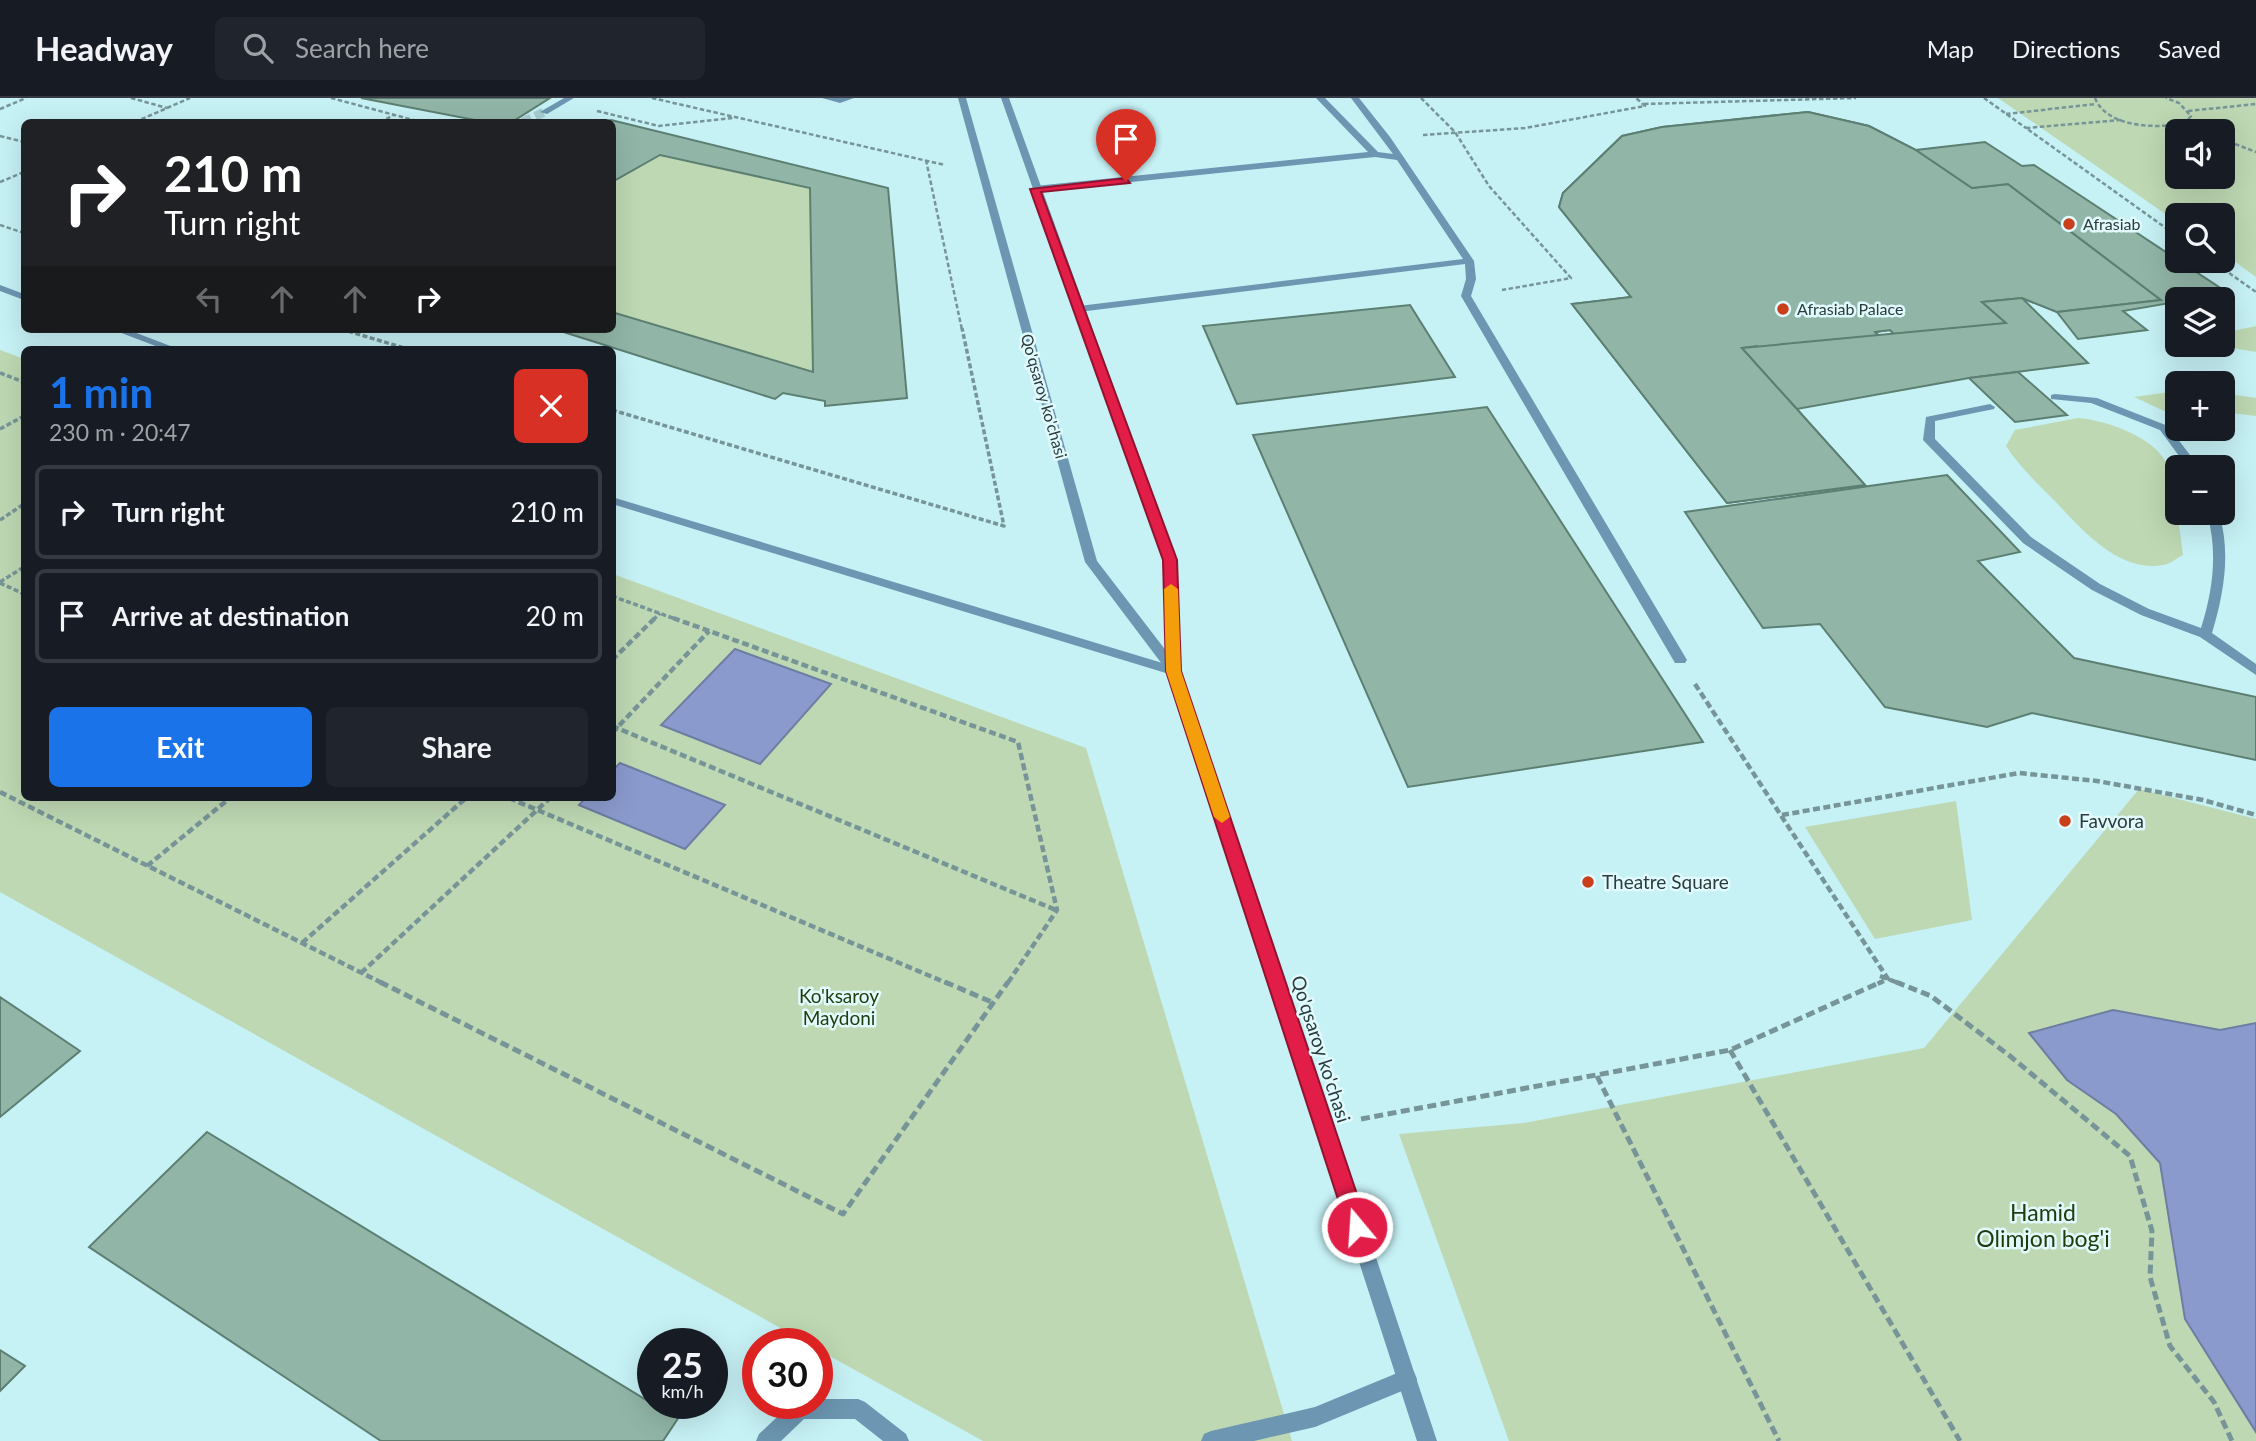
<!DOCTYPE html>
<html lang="en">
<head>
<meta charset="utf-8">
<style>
  body { margin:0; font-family:Lato,sans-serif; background:#20242c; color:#f1f3f6; height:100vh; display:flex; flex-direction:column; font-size:26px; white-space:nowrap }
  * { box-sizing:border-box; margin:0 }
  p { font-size:23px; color:#9ea1a6 }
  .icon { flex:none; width:38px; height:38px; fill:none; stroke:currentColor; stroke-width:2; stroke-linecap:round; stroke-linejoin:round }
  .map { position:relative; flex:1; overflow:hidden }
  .sheet { position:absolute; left:21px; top:248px; width:595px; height:455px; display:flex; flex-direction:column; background:#171b24; border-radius:10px; box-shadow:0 7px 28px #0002 }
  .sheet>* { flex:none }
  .banner { position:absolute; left:21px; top:21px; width:595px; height:214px; border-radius:10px; box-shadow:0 7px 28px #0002; background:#202124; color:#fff; overflow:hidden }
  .controls { position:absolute; left:2165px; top:21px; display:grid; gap:14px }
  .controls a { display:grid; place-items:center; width:70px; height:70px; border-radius:10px; background:#171b24; box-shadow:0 7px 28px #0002; font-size:35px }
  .speed { position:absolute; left:637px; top:1230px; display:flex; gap:14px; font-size:35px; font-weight:700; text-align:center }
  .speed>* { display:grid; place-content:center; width:91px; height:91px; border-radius:50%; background:#171b24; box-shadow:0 7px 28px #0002; line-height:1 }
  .speed small { font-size:18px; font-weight:400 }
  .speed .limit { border:10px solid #d22; background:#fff; color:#111 }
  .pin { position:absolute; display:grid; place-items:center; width:60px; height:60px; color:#fff; margin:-72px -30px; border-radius:50% 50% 50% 0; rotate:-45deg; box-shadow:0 0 7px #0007 }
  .pin .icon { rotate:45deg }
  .me { position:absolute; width:77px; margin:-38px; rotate:342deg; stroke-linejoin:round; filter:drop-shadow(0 0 5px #0008) }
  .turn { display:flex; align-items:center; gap:24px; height:147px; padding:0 28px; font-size:32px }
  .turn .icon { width:91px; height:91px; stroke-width:2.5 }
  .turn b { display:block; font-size:49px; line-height:60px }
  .lanes { display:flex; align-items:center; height:66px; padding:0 28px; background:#0003; justify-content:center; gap:35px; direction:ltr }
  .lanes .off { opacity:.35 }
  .round { display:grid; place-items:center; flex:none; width:74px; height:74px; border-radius:10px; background:#20242c }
  .overview { display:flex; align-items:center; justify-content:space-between; height:119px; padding:0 28px }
  h1 { font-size:42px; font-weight:700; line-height:52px; color:#1a73e8 }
  .action { display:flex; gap:14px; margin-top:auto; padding:14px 28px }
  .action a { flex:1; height:80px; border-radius:10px; background:#1a73e8; color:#fff; font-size:28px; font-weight:700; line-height:80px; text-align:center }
  .action a+a { background:#20242c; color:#f1f3f6 }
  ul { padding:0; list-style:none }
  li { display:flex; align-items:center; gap:21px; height:94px; margin:0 14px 10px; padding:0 14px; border:4px solid #363941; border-radius:10px }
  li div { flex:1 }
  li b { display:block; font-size:26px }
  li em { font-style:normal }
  header { display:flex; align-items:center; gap:42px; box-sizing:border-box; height:98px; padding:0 35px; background:#171b24; border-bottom:2px solid #363941 }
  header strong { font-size:33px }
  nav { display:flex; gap:38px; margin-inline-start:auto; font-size:24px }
  .search { width:490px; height:63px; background:#20242c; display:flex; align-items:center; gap:18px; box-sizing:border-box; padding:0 24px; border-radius:10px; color:#9ea1a6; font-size:26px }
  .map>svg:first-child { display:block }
  .green { fill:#bed8b3; fill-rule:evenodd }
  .water { fill:#8b9acd; stroke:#6e7ea2; stroke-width:2 }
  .building { fill:#91b6a8; stroke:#5c7f72; stroke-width:2; fill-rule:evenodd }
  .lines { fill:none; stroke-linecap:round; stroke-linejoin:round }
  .street-tunnel { stroke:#a7cdd0; stroke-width:9; stroke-dasharray:9 4.5; stroke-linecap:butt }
  .path-far3 { stroke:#779598; stroke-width:2.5; stroke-dasharray:4.5 2.5; stroke-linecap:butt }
  .path-far2 { stroke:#779598; stroke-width:3.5; stroke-dasharray:5 2.5; stroke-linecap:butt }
  .path-far1 { stroke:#779598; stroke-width:4.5; stroke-dasharray:7 3.5; stroke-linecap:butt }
  .path { stroke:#779598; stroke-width:5; stroke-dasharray:9 4.5; stroke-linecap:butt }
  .lane { fill:#6c96b1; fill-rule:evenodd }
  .street { fill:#6c96b1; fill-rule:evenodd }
  .route { fill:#e11d48; stroke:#92132f; stroke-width:2 }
  .slow { fill:#f59e0b }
  .poi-dot { fill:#c93f1c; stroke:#e1fafd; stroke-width:2.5 }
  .labels { text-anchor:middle; stroke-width:5; stroke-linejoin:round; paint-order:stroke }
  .far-poi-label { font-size:16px; fill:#2b3c3e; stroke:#e1fafd; text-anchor:start }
  .far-street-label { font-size:16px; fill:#2b3c3e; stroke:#e1fafd }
  .poi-label { font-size:19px; fill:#2b3c3e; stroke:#e1fafd; text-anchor:start }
  .park-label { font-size:19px; fill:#1e3d0a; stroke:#e1fafd }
  .street-label { font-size:19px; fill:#2b3c3e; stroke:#e1fafd }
  .near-park-label { font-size:23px; fill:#1e3d0a; stroke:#e1fafd }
</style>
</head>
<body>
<header>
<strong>Headway</strong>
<div class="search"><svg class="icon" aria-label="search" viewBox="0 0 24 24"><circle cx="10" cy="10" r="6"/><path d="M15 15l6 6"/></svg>Search here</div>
<nav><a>Map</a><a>Directions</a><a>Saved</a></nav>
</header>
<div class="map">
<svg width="2256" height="1343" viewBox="0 0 2256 1343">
  <rect width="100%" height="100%" fill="#c6f1f5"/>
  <!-- green -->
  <g class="green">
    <path d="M1998,0H2256V179L2223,155L2222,117H2177V124ZM2222,33V79H2177V33Z"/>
    <path d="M660,57L810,90L813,274L613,214L612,84Z"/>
    <path d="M2256,228V254L2215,247H2222L2223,235Z"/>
    <path d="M0,252L24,261V700H612L613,476L1086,650L1292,1343H983L817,1251V1246H809L0,794Z"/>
    <path d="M2177,293V319L2134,299Z"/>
    <path d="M2222,295L2256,300V318L2223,314Z"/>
    <path d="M2078,320C2104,322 2149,337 2164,361C2172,372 2181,441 2183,457C2177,460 2170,466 2163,467C2117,475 2080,429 2052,400C2035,383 2019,368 2006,348L2015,332Z"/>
    <path d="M2139,691L2256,721V1343H1509L1399,1036L1524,1025L1924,950Z"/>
    <path d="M1956,703L1972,822L1875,841L1805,729Z"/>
  </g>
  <!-- water -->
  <g class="water">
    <path d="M735,551L831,586L760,666L661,627Z"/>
    <path d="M620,665L725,707L685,751L579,707L585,700H612L613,672Z"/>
    <path d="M2113,912L2220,932L2256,925V1334L2185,1221L2160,1065L2116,1016L2067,982L2029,935Z"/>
  </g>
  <!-- building -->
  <g class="building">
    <path d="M361,0H550L512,24H485Z"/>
    <path d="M1808,14L1869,28L1916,52L1972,90L2008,86L2161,202L2057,214L2022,200L1982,204L2006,225L1896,238L1890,232L1875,234L1899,258L1779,273L1757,248L1742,250L1865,387L1727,405L1572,206L1631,199L1559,109L1563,95L1622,38L1662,29ZM1812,35L1839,45L1976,160L1837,175L1855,192L1709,209L1625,109L1677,54L1689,50L1693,53L1818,40Z"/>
    <path d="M1808,14L1869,28L1916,52L1972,90L2008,86L2161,202L2057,214L2022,200L1982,204L2006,225L1896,238L1890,232L1875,234L1899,258L1779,273L1757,248L1742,250L1865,387L1727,405L1572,206L1631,199L1559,109L1563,95L1622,38L1662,29Z"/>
    <path d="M611,22L888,90L907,300L825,308V303L783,295L775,301L554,231H612V214L813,274L810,90L660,57L612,84V24H606Z"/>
    <path d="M1985,44L2022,68L2034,67L2228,195L2123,213L2147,232L2078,241L2057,214L2161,202L2008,86L1972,90L1916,52Z"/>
    <path d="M2022,200L2088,265L1969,280L1797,311L1742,250L2006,225L1982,204Z"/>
    <path d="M1410,207L1455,279L1237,306L1203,228Z"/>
    <path d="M2018,274L2067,317L2015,324L1969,280Z"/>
    <path d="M1487,309L1703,644L1408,689L1253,337Z"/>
    <path d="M1947,377L2020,454L1978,463L2074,560L2256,599V662L2032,615L1987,629L1885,609L1820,526L1763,530L1685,414Z"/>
    <path d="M0,899L80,953L0,1019Z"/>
    <path d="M207,1034L653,1306L679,1319L663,1343H381L89,1149Z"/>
    <path d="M0,1252L25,1268L0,1293Z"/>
  </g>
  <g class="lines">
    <!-- street-tunnel -->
    <path class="street-tunnel" d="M523,24L544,14"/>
    <!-- path-far3 -->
    <g class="path-far3">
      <path d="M131,0L167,10"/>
      <path d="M331,0L421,24"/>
      <path d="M652,0L945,67"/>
      <path d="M1421,0L1455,34L1489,88L1571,180L1502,192"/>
      <path d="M1984,0L2026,30"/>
      <path d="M2095,0C2107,30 2157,31 2185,25L2191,18L2179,5L2166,0"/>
      <path d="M1644,6L1856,0"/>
      <path d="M0,11L26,0"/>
      <path d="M597,13L659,28L733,20"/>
      <path d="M2188,13L2256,6"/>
      <path d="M2006,16L2096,6"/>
      <path d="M2121,22L2026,30L2177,138"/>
      <path d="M135,24L190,0"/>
      <path d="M380,24L394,17"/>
      <path d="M2185,25L2205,33"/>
      <path d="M1423,37L1525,30L1645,8L1636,0"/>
      <path d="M0,38L24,44"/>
      <path d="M2222,41L2256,54"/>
      <path d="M926,62L962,232"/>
      <path d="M0,84L24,74"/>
      <path d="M0,127L24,135"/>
      <path d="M2212,163L2256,194"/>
    </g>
    <!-- path-far2 -->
    <g class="path-far2">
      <path d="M341,231L411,252"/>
      <path d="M0,275L24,284"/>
      <path d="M612,312L1004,428L962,230"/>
      <path d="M0,331L24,318"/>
      <path d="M0,422L24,406"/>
      <path d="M0,484L24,469"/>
      <path d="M0,485L24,496"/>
      <path d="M612,498L678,522"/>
      <path d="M653,522L660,515"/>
    </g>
    <!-- path-far1 -->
    <g class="path-far1">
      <path d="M673,520L1018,644L1057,812L1007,886"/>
      <path d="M612,562L655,520"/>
      <path d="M1695,586L1888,881L1877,886"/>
      <path d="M612,628L1056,812"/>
      <path d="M612,635L709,533"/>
      <path d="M0,694L384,886"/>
      <path d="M509,700L949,886"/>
      <path d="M1782,717L2019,675L2097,683L2203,702L2256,717"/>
      <path d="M147,768L230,700"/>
      <path d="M302,845L466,700"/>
      <path d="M361,875L550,700"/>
      <path d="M1880,878L1901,886"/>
    </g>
    <!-- path -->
    <g class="path">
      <path d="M380,884L843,1116L1008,884"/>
      <path d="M945,884L994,905"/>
      <path d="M1896,884L1931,898L2010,958L2130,1058L2152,1133L2150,1179L2170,1248L2214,1304L2232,1343"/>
      <path d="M1730,952L1960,1343"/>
      <path d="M1597,978L1779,1343"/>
      <path d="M1361,1021L1730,952L1881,884"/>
    </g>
    <!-- lane -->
    <g class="lane">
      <path d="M822,0H854L840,5Z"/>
      <path d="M1316,0H1325L1378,54L1393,56L1351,0H1359L1390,39L1474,163L1476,181L1471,198L1687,562L1685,565H1675L1461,198L1466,181L1465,166L1079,214L1074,211L1079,208L1463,161L1397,62L1375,59L1035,94L1031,91L1035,88L1368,54Z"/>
      <path d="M0,187L24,196V202L0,193Z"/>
      <path d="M111,231H126L181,252H166Z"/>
      <path d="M2055,296L2097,300L2168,328L2199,369H2187L2160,332L2091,305L2051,301V297Z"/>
      <path d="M1990,306L1995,309L1994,311L1935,323V341L2031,439L2100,486L2149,511L2201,530C2213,492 2218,454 2207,415H2219C2231,455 2224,495 2212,535L2256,566V577L2200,539L2141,517L2092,492L2023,445L1923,342L1926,319Z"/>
      <path d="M612,399L1179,570L1181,573L1174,578L1169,576L612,406Z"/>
      <path d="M1407,1271L1414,1274L1417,1281L1414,1288L1315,1329L1254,1343H1201L1204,1336L1211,1333L1315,1309Z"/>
      <path d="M817,1301H858L865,1304L906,1336L909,1343H883L855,1321H804L781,1343H756L759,1336L791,1306H817Z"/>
    </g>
    <!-- street -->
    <g class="street">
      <path d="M564,0H574L547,16L540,14Z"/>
      <path d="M958,0H966L1097,463L1167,554L1164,462L1001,0H1009L1176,462L1181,573L1437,1343H1417L1168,574L1085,464Z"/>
    </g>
  </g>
  <!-- route -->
  <path class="route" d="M1126,80L1130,85L1041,94L1177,462L1181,573L1368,1129L1365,1136L1357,1139L1350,1136L1347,1129L1166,573L1163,462L1030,91Z"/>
  <!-- slow -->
  <path class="slow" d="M1171,486L1178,491L1181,573L1230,719L1222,725L1214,719L1166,573L1164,491Z"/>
  <!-- markers -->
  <g class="poi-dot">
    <circle cx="2069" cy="126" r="7"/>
    <circle cx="1783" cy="211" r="7"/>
    <circle cx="2065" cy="723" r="7"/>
    <circle cx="1588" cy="784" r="7"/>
  </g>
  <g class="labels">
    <!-- far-poi labels -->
    <g class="far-poi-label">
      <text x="2083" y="132">Afrasiab</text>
      <text x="1797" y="217">Afrasiab Palace</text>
    </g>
    <!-- far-street labels -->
    <g class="far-street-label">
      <text transform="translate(1044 298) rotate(74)" y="6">Qo'qsaroy ko'chasi</text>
    </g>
    <!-- poi labels -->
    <g class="poi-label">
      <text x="2079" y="730">Favvora</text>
      <text x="1602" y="791">Theatre Square</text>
    </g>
    <!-- park labels -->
    <g class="park-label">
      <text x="839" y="905">Ko'ksaroy<tspan x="839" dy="22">Maydoni</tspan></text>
    </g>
    <!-- street labels -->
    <g class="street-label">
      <text transform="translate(1321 951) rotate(72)" y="7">Qo'qsaroy ko'chasi</text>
    </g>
    <!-- near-park labels -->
    <g class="near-park-label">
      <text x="2043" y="1123">Hamid<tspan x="2043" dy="26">Olimjon bog'i</tspan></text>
    </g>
  </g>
</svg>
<div class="controls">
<a><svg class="icon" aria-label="sound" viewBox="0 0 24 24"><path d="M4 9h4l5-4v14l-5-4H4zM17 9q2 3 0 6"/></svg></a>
<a><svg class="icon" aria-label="search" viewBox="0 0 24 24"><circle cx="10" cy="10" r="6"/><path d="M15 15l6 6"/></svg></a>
<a><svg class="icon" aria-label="layers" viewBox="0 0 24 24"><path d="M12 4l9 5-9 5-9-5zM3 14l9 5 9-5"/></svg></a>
<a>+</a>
<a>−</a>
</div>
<div class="speed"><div>25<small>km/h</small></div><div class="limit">30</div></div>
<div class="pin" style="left:1126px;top:83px;background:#d93025"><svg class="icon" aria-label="arrive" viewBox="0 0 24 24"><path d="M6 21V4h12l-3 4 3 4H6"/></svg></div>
<svg class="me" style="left:1357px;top:1129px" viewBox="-20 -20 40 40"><circle r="17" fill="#e11d48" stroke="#fff" stroke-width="3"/><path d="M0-11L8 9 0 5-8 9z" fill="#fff"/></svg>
<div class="banner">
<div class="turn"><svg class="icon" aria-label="right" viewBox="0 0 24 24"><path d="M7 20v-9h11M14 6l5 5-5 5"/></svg><div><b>210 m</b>Turn right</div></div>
<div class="lanes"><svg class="icon off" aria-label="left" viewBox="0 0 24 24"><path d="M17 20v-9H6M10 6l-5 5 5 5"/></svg><svg class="icon off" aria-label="ahead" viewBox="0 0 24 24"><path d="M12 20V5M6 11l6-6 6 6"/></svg><svg class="icon off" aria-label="ahead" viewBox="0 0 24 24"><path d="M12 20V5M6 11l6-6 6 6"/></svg><svg class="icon" aria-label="right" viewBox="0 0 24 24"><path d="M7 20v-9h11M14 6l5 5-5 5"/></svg></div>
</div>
<section class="sheet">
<div class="overview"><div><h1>1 min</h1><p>230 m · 20:47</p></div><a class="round" style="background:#d93025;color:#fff"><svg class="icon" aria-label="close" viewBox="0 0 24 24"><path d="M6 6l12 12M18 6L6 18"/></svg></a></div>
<ul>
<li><svg class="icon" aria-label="right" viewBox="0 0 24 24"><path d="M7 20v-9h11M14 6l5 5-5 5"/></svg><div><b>Turn right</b></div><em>210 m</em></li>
<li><svg class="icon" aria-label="arrive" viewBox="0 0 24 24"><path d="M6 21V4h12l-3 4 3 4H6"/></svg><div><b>Arrive at destination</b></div><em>20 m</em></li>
</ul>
<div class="action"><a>Exit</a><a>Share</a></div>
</section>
</div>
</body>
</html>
